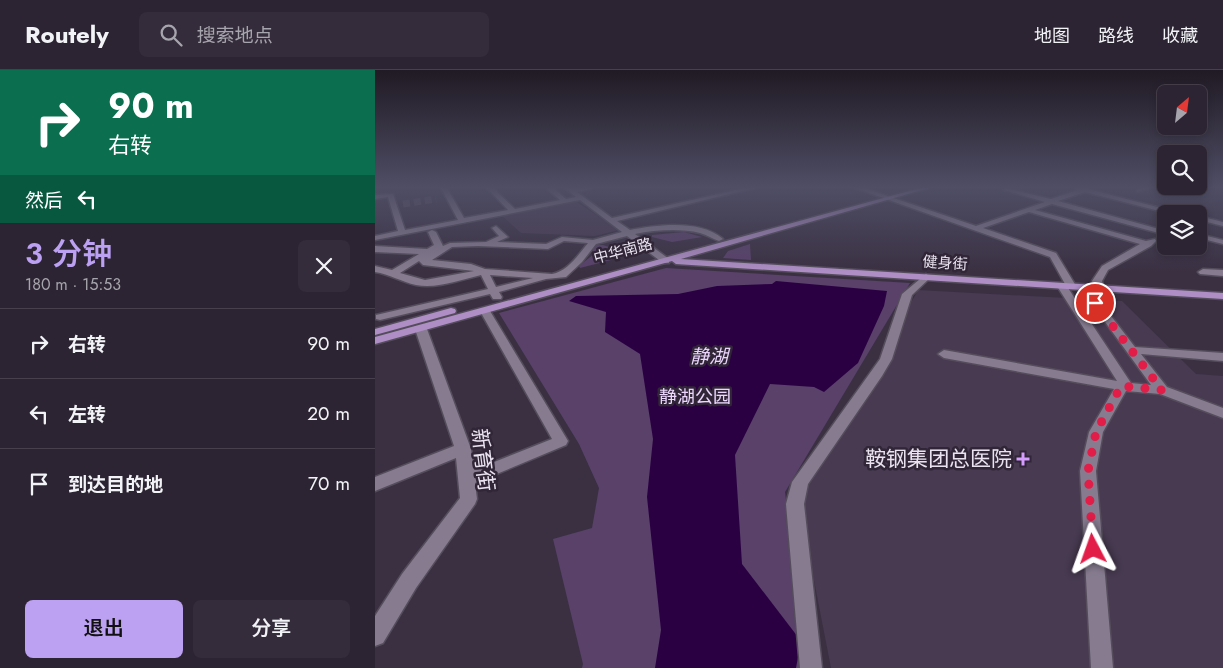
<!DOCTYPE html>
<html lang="zh">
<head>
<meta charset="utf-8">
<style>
  body { margin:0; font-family:Jost,"Noto Sans SC",sans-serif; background:#342c3a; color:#f1f3f6; height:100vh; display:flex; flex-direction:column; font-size:19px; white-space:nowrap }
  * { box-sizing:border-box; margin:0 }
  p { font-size:16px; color:#a6a4ac }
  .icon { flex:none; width:28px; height:28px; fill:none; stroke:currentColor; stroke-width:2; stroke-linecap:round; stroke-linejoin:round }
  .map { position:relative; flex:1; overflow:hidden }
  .panel { display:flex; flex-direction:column; background:#2c2432; width:375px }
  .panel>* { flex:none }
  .guide { background:#0b6e4f; color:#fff; overflow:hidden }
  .needle { width:32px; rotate:28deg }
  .buttons { position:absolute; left:782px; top:15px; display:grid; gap:10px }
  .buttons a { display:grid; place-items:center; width:50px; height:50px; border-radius:8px; background:#2c2432; box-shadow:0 2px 8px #0003,0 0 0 1px #48414d; font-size:25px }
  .pin { position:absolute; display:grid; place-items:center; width:42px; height:42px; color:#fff; margin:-21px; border:2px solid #fff; border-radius:50%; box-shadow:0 1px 5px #0007 }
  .me { position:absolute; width:55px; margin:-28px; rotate:356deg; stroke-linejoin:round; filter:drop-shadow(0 0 4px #0008) }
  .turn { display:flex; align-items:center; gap:18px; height:105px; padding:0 25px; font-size:22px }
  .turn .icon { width:65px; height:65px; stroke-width:2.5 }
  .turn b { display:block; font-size:35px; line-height:42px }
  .then { display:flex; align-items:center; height:48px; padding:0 25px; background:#0003; gap:10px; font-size:19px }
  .round { display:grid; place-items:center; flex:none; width:52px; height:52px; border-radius:8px; background:#342c3a }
  .headline { display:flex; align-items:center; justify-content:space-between; height:85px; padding:0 25px }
  h1 { font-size:30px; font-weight:600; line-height:38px; color:#bca0f2 }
  .action { display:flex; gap:10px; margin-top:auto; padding:10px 25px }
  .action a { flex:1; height:58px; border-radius:8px; background:#bca0f2; color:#111; font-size:20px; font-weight:600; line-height:58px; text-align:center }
  .action a+a { background:#342c3a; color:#f1f3f6 }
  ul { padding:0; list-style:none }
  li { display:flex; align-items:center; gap:15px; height:70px; padding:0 25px; border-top:1px solid #48414d }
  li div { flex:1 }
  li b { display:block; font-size:19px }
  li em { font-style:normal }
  header { display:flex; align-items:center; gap:30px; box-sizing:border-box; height:70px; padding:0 25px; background:#2c2432; border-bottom:1px solid #48414d }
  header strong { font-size:24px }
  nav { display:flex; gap:28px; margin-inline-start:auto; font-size:18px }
  .search { width:350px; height:45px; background:#342c3a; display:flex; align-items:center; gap:12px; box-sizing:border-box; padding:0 18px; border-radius:8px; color:#a6a4ac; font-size:19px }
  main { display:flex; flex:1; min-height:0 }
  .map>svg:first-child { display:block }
  .built { fill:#473a51 }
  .green { fill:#59416a }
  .water { fill:#2b0042 }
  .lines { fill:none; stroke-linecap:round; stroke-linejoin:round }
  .minor-tunnel { stroke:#544b5c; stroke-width:7; stroke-dasharray:7 4; stroke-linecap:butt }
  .minor-casing { stroke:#554d5c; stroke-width:3 }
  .major-casing { stroke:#554d5c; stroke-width:3 }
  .minor { fill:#867b8f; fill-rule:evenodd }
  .major { fill:#ae8ec5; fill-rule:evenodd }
  .route { stroke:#e11d48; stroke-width:9; stroke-dasharray:0 16.2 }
  .poi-dot { fill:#d49cfc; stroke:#302637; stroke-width:2 }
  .labels { text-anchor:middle; stroke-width:5; stroke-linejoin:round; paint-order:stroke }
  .far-street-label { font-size:15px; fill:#eae3ef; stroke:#302637 }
  .park-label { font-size:18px; fill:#edd7ff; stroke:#302637 }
  .water-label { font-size:19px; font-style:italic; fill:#ead4fb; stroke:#302637 }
  .near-poi-label { font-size:21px; fill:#eae3ef; stroke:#302637; text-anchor:end }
  .near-street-label { font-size:21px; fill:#eae3ef; stroke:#302637 }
</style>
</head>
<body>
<header>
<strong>Routely</strong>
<div class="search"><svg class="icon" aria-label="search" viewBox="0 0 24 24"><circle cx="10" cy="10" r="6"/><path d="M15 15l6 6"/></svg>搜索地点</div>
<nav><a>地图</a><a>路线</a><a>收藏</a></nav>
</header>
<main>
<section class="panel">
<div class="guide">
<div class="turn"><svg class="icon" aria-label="right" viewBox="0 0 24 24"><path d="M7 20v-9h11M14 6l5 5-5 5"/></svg><div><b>90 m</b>右转</div></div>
<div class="then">然后<svg class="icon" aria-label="left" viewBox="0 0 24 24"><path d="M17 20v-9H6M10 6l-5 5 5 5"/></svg></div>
</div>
<div class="headline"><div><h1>3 分钟</h1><p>180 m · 15:53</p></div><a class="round"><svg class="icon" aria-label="close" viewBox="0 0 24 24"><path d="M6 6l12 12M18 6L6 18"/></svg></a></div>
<ul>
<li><svg class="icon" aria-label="right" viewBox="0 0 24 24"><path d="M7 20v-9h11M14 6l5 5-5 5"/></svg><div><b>右转</b></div><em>90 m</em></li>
<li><svg class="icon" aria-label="left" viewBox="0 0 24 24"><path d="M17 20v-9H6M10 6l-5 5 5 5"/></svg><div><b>左转</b></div><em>20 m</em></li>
<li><svg class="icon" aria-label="arrive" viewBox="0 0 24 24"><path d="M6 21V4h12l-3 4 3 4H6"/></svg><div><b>到达目的地</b></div><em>70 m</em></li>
</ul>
<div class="action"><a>退出</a><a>分享</a></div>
</section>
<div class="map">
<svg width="848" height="598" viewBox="0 0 848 598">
  <rect width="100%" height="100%" fill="#3a3042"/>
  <!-- built -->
  <g class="built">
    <path d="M200,131L244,160L220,166L146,163L126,145Z"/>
    <path d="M543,220L747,231L821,304L848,306V598H456L423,428L472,349Z"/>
  </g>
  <!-- green -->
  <g class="green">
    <path d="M309,162L327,167L297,172L277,167V165Z"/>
    <path d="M375,174L376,190L348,188L353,181Z"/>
    <path d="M220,175H228L243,180L244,184L236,190L205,198L204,196L219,184L217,177Z"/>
    <path d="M291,198L535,213L410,422L424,533L428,598H207L208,594L178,469L217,458L224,418L204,374L124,243Z"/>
  </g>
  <!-- water -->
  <path class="water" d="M401,211L512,221L509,236L483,293L449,322L439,317L395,314L360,385L367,494L426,571L421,598H280L286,560L272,427L278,369L265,284L230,262L231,242L194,231L201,226L303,224L342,216L397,214Z"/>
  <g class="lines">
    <!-- minor-tunnel -->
    <path class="minor-tunnel" d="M28,134L61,129"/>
    <!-- minor casing -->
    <g class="minor-casing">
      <g id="minor">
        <path d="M66,118H72L89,148L133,140L112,118H118L140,139L185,130L171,118H178L191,129L201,127L190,118H218L202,122L237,148L370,118H380L242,151L255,160C282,155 325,149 348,169L344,171C338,169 332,165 325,163C305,158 280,160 260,164L294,189V193H288L252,166L221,174L207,192L191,207L171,209L124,222L127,227L126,229H118L115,224L5,250L1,249V245L113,219L106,205C85,210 62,219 41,215C27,212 14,204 0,202V196L17,200L44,184L0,182V176L52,179L59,175L53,162L57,160L61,162L68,176L75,173L111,172L124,166L117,158L121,156L133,167L122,172L171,174L187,167L218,170L247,162L205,130L0,170V166L23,161L13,127L0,129V125L18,124L30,160L83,150ZM189,171L213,173C203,185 193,201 177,204L110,199L96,194L57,190L77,177L103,176L173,179ZM44,191L48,195L99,201L50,210L25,203ZM115,205L158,208L121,217Z"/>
        <path d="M480,118H489L601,156L670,132L629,120V118L676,129L703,120L699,118H709L809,144H796L710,122L683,131L791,161V165L677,134L660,140L771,171L780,169L781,171L776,176L733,200L727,211L729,218L724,221L719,218L717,211L727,196L765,174L654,142L608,158L681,183L701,216L699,218H693L756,313L776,315L706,219V215H712L760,277L848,283V291L766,284L792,317L848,338V348L785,324L751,321L728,362L721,401L738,598H716L705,401L714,362L739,319L569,288L563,284L569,280L742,311L682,216L684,214H690L675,187Z"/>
        <path d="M767,118H775L762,122V120Z"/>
        <path d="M824,146L848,152V156L824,150Z"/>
        <path d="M824,164L848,170V174L824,168Z"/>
        <path d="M828,199L848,200V206L825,204L823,202Z"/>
        <path d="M551,204L556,207L537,225L517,289L507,306L433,414L429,434L447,598H425L411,434L417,412L505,289L527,224Z"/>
        <path d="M110,238L115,241L193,371L191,375L100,413L102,429L100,434L41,518L8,573L0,576V546L27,504L85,428L81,388L0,421V407L79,376L40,259L42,257H50L52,259L96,379L99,400L177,369L105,241Z"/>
      </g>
    </g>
    <!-- major casing -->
    <g class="major-casing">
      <g id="major">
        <path d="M545,118H554L306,189L848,223V229L301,194L297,191L0,274V267Z"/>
        <path d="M76,238L80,239L81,241L80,243L0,265V259Z"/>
      </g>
    </g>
    <!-- minor -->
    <use href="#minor" class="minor"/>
    <!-- major -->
    <use href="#major" class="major"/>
  </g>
  <!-- sky -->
  <linearGradient id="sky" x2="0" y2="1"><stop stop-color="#201a24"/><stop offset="0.58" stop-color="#4f4e65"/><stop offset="1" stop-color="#4f4e65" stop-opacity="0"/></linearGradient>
  <rect width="848" height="202" fill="url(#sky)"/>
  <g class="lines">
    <!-- route -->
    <path class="route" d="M718,479L713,401L721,362L746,316L787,320L720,233"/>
  </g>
  <!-- markers -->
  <path class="poi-dot" d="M645.5 381.5h5v5h5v5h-5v5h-5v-5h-5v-5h5z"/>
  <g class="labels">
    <!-- far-street labels -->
    <g class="far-street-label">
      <text transform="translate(248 181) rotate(-15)" y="5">中华南路</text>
      <text transform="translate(570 193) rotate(4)" y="5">健身街</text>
    </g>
    <!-- park labels -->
    <g class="park-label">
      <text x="320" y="333">静湖公园</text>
    </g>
    <!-- water labels -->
    <g class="water-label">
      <text x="334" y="293">静湖</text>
    </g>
    <!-- near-poi labels -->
    <g class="near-poi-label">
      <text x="637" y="396">鞍钢集团总医院</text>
    </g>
    <!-- near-street labels -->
    <g class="near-street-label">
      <text transform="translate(108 390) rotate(83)" y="7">新育街</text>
    </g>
  </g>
</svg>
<div class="buttons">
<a><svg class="needle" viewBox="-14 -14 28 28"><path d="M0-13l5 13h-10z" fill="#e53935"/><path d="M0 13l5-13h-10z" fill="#a6a4ac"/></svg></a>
<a><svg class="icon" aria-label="search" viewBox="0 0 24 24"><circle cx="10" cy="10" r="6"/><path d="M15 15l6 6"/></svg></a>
<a><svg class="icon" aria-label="layers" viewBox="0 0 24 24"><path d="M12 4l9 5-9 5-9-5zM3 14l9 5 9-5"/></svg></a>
</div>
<div class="pin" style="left:720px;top:233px;background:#d93025"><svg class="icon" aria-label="arrive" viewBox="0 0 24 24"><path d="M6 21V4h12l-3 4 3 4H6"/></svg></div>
<svg class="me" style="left:718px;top:479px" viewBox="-20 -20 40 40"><path d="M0-17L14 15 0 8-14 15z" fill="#e11d48" stroke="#fff" stroke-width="4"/></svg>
</div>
</main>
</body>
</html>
